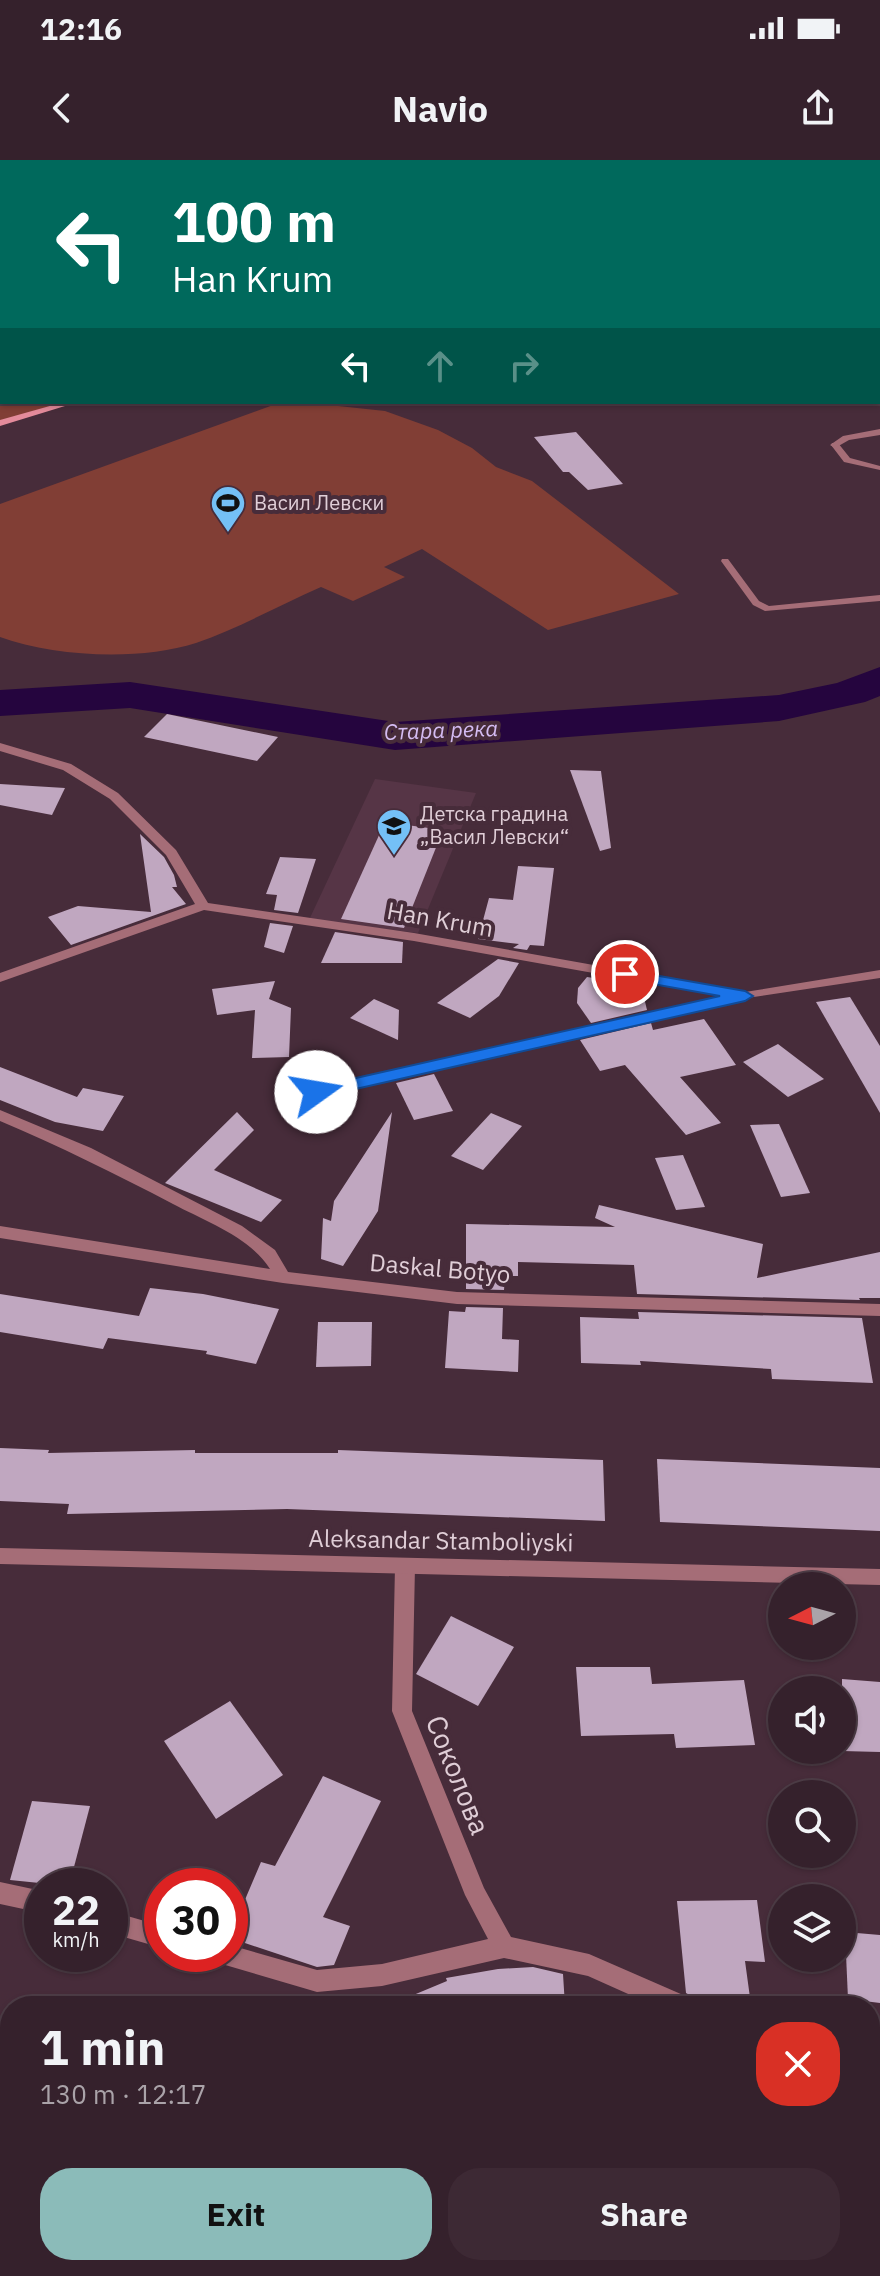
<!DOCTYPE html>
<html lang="en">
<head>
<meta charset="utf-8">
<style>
  body { margin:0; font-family:"IBM Plex Sans",sans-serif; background:#3d2934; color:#f1f3f6; height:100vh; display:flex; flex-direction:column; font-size:30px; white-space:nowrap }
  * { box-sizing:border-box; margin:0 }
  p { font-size:26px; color:#aaa3a9 }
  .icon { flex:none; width:44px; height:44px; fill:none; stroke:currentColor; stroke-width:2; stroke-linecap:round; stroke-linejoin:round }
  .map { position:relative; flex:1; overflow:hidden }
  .details { position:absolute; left:0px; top:1836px; width:880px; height:280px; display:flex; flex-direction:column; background:#35212c; border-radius:32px 32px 0 0; box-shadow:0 2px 6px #0004,0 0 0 2px #4f3e48 }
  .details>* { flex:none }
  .top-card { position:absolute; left:0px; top:0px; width:880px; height:244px; box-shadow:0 2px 6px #0004,0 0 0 2px #4f3e48; background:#00695c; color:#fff; overflow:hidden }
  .needle { width:52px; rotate:264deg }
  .fabs { position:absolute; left:768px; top:1412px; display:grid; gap:16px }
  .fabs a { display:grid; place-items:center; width:88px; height:88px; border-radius:50%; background:#35212c; box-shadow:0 2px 6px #0004,0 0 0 2px #4f3e48; font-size:40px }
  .speed { position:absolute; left:24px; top:1708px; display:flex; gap:16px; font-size:40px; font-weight:700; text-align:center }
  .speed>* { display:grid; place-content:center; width:104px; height:104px; border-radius:50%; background:#35212c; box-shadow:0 2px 6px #0004,0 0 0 2px #4f3e48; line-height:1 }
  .speed small { font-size:20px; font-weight:400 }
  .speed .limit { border:12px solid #d22; background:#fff; color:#111 }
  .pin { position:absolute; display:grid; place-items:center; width:68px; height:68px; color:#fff; margin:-34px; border:4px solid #fff; border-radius:50%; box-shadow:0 2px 8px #0007 }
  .me { position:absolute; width:88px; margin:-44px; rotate:77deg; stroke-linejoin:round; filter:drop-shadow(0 0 6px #0008) }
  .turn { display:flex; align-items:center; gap:28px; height:168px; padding:0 40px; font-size:36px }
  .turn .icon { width:104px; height:104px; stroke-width:2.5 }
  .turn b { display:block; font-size:56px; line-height:68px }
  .lanes { display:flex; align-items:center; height:76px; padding:0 40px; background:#0003; justify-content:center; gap:40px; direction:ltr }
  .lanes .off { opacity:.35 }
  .round { display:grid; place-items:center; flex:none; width:84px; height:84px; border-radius:32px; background:#3d2934 }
  .summary { display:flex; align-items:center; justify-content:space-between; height:136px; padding:0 40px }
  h1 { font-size:48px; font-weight:800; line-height:60px }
  .primary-button { display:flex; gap:16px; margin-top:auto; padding:16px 40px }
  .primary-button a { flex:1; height:92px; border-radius:32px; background:#8bbbb9; color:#111; font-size:32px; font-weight:800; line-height:92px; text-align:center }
  .primary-button a+a { background:#3d2934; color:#f1f3f6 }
  .status { display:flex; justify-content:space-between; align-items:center; height:56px; padding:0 40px; background:#35212c; direction:ltr }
  .status svg { height:22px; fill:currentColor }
  header { display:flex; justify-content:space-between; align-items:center; height:104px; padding:0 40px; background:#35212c; font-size:36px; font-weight:800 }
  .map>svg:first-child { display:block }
  .built { fill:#563546 }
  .green { fill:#813e35 }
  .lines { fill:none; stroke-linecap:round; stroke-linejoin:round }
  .stream { stroke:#25053e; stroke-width:5 }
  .river { fill:#25053e; fill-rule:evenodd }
  .building { fill:#c0a7c0 }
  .service { fill:#a56d77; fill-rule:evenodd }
  .minor { fill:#a56d77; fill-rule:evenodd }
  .tertiary { fill:#a56d77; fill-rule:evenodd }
  .secondary { fill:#e48b9b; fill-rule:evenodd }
  .route { fill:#1a73e8; stroke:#114b97; stroke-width:2 }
  .labels { text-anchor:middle; stroke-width:8; stroke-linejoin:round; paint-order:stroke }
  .far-poi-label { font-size:20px; fill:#e0ced7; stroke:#472c3a; text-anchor:start }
  .far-water-label { font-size:22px; font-style:italic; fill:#d4bcf2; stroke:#472c3a }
  .street-label { font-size:24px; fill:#e0ced7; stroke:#472c3a }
  .near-street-label { font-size:28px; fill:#e0ced7; stroke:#472c3a }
</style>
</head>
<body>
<div class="status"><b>12:16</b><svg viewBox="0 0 49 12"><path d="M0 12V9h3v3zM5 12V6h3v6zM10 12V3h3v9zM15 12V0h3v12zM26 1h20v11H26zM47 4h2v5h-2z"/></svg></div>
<header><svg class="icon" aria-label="back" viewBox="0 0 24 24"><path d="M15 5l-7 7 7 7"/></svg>Navio<svg class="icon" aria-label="share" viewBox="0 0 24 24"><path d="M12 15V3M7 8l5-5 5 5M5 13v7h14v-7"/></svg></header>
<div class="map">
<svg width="880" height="2116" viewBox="0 0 880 2116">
  <rect width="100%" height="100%" fill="#472c3a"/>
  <!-- built -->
  <path class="built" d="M375,619L476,633L418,773L309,760Z"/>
  <!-- green -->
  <g class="green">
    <path d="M0,189L2,242H74L0,263Z"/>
    <path d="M310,243L385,251L438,270L472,288L496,307L532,321L679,434L548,470L422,389L384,407L405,417L353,441L321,427C280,445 239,468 196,483C140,501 55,497 0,477V344L276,244Z"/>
  </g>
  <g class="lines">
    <!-- stream -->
    <path class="stream" d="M403,0L406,2"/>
    <!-- river -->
    <path class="river" d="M880,507V536L865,542L779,561L395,590L130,548L0,556V530L130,522L395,562L779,535L837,523Z"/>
  </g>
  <!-- building -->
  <g class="building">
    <path d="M576,272L623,324L588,330L569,312H563L534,277Z"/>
    <path d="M167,554L278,577L257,601L144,577Z"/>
    <path d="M570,610L601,611L611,688L600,691Z"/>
    <path d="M0,624L65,628L52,655L0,645Z"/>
    <path d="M385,662L443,670L404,768L341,759Z"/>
    <path d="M140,674L164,697L174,715L177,727H172L186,744L71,785L48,757L78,746L151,752Z"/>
    <path d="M280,697L316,699L298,753L274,750L277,735L266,734Z"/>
    <path d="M518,706L554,708L544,786L530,785L527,790L513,788L519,784L478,779L489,738L513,740Z"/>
    <path d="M270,763L293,766L284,793L264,787Z"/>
    <path d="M335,772L403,782L402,803H321Z"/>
    <path d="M498,799L519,803L499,836L470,858L437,843Z"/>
    <path d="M587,817L641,825L647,850L591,863L577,843L578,828Z"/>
    <path d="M275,821L269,839L291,848L289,897L252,898L255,850L217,855L212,829Z"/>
    <path d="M850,837L880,886V953L816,842Z"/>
    <path d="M374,839L399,850L398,880L350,858Z"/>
    <path d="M704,859L736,905L680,917L721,963L686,975L625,905L600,911L580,880L651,863L653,870Z"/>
    <path d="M778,884L824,919L788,937L743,902Z"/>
    <path d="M0,907L77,937L83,928L124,936L103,971L55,962L0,940Z"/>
    <path d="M434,914L453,951L414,960L396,923Z"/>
    <path d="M237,952L254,970L214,1010L282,1040L261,1062L165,1023Z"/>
    <path d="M392,952L378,1051L343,1106L321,1099L323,1058L331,1061L334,1041Z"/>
    <path d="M491,953L522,966L483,1010L451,996Z"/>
    <path d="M779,964L810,1033L781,1037L750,965Z"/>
    <path d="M683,995L705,1047L676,1050L655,998Z"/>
    <path d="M599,1045L763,1084L757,1118L880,1092V1138H859L860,1140L637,1134L634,1105L518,1102V1116H505L504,1130L466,1129V1064L615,1067L595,1058Z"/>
    <path d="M150,1128L203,1134L279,1149L256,1204L206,1194L207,1191L108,1178L103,1189L0,1172V1134L139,1156Z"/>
    <path d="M466,1147L503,1148L502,1179L519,1180L518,1212L445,1208L449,1151L465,1152Z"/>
    <path d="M638,1152L862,1158L873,1223L772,1219L771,1209L640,1201L641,1205L581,1203L580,1157L639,1159Z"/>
    <path d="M318,1162H372L371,1206L316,1207Z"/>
    <path d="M0,1288L49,1290L48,1293L195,1290V1293H338V1290L603,1300L605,1361L287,1349L67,1354L69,1344L0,1341Z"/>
    <path d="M657,1299L880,1308V1371L660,1362Z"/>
    <path d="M451,1456L514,1487L478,1546L416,1514Z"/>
    <path d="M576,1507H650L652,1524L744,1520L755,1585L676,1588L674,1574L581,1576Z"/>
    <path d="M842,1519L880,1522V1592L842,1591Z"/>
    <path d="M230,1541L283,1615L216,1659L164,1581Z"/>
    <path d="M323,1616L381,1641L323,1757L350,1766L334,1805L317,1807L230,1778V1775L261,1702L275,1706Z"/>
    <path d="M32,1641L90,1646L69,1726L10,1720Z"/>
    <path d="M757,1740L765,1802L745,1801L751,1845L697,1844L693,1837L686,1833L677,1741Z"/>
    <path d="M845,1772L880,1775V1843L848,1839Z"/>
    <path d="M533,1807L563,1814L565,1846H387L447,1821L446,1818L498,1809Z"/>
  </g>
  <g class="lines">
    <!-- service -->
    <g class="service">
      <path d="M878,206H880L878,211Z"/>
      <path d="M832,283H838L850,298L880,306V310L844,302L831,285Z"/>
      <path d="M722,399H728L759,441L769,446L880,435V441L765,451L753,445L721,401Z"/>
    </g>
    <!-- minor -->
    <g class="minor">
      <path d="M0,34H2L0,39Z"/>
      <rect x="878" y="41" width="2" height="4"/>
      <rect x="0" y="71" width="2" height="4"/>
      <rect x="878" y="173" width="2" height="5"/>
      <path d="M880,269V275L849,280L835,288L830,285L843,276Z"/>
      <path d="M0,583L71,604L118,633L176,690L208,743L414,773L745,832L880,810V818L740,839L287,944L282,942L280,939L282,936L722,836L414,781L204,750L0,822V813L195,744L166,695L110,639L63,610L0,591Z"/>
      <path d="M0,950L91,988L242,1066L275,1090L288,1112L457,1132L880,1144V1156L457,1144L283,1123L0,1078V1066L270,1109C250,1077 205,1061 173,1044C116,1014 59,986 0,961Z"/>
      <path d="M405,1398L412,1400L415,1406L412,1551L484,1728L511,1777L589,1794L690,1838L694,1846H655L588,1816L504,1798L382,1826L317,1832L215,1802L212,1794H230V1785L317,1810L382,1804L488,1779L465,1735L392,1551L395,1406L398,1400Z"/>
      <path d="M0,1722L42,1731V1753L0,1744Z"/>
      <path d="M110,1751L162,1766V1788L110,1773Z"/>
      <path d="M870,1870L880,1871V1895L870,1894Z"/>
      <rect x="698" y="2106" width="26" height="10"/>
    </g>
    <!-- tertiary -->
    <path class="tertiary" d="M0,1388L880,1409V1425L0,1404Z"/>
    <!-- secondary -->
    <g class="secondary">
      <path d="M596,0L594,2H586L588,0Z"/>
      <path d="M64,242H78L0,266V260Z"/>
    </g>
  </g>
  <!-- route -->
  <path class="route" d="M625,810L745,831L753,836L745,841L316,938L307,932L316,927L720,836L619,818V811Z"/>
  <!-- icons -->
  <defs>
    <g id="stadium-pin" transform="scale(1.8)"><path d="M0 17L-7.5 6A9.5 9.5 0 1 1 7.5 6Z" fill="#74c0f6" stroke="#472c3a"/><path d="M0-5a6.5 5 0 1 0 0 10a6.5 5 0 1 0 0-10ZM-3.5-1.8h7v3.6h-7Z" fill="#111"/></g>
    <g id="school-pin" transform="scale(1.8)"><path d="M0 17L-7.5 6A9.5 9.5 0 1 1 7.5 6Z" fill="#74c0f6" stroke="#472c3a"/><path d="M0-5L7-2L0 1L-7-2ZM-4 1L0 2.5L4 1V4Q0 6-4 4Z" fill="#111"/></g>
  </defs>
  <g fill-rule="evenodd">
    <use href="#stadium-pin" x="228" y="343"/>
    <use href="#school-pin" x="394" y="666"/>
  </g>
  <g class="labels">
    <!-- far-poi labels -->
    <g class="far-poi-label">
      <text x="254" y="350">Васил Левски</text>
      <text x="420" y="661">Детска градина<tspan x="420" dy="23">„Васил Левски“</tspan></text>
    </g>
    <!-- far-water labels -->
    <g class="far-water-label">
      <text transform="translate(441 570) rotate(-2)" y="8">Стара река</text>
    </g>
    <!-- street labels -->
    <g class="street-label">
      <text transform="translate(440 760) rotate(10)" y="8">Han Krum</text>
      <text transform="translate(440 1109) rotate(5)" y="8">Daskal Botyo</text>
      <text transform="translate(441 1381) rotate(1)" y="8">Aleksandar Stamboliyski</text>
    </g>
    <!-- near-street labels -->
    <g class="near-street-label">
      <text transform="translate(458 1615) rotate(68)" y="10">Соколова</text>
    </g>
  </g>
</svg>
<div class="fabs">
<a><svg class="needle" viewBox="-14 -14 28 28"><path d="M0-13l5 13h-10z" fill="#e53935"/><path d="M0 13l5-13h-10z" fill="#aaa3a9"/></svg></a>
<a><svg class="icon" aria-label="sound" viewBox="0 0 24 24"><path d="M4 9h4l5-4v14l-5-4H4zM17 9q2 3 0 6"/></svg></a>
<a><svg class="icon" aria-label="search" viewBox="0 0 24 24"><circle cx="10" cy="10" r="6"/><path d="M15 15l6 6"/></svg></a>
<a><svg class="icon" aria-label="layers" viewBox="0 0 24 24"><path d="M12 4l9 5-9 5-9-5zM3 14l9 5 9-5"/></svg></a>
</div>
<div class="speed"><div>22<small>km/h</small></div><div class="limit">30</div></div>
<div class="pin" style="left:625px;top:814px;background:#d93025"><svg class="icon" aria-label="arrive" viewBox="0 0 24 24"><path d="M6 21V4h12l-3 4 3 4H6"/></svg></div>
<svg class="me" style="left:316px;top:932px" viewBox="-20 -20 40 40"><circle r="19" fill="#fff"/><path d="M0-13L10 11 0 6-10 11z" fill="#1a73e8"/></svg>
<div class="top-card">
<div class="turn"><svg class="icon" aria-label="left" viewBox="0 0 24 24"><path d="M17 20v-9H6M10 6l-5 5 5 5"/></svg><div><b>100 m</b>Han Krum</div></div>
<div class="lanes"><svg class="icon" aria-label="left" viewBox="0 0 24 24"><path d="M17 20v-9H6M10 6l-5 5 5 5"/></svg><svg class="icon off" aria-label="ahead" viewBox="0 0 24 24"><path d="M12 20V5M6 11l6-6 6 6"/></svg><svg class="icon off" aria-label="right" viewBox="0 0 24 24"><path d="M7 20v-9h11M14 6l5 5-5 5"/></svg></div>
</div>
<section class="details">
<div class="summary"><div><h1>1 min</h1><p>130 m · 12:17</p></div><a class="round" style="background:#d93025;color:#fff"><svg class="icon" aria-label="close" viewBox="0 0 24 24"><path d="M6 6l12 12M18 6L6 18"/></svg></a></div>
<div class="primary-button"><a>Exit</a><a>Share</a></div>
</section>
</div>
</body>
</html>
